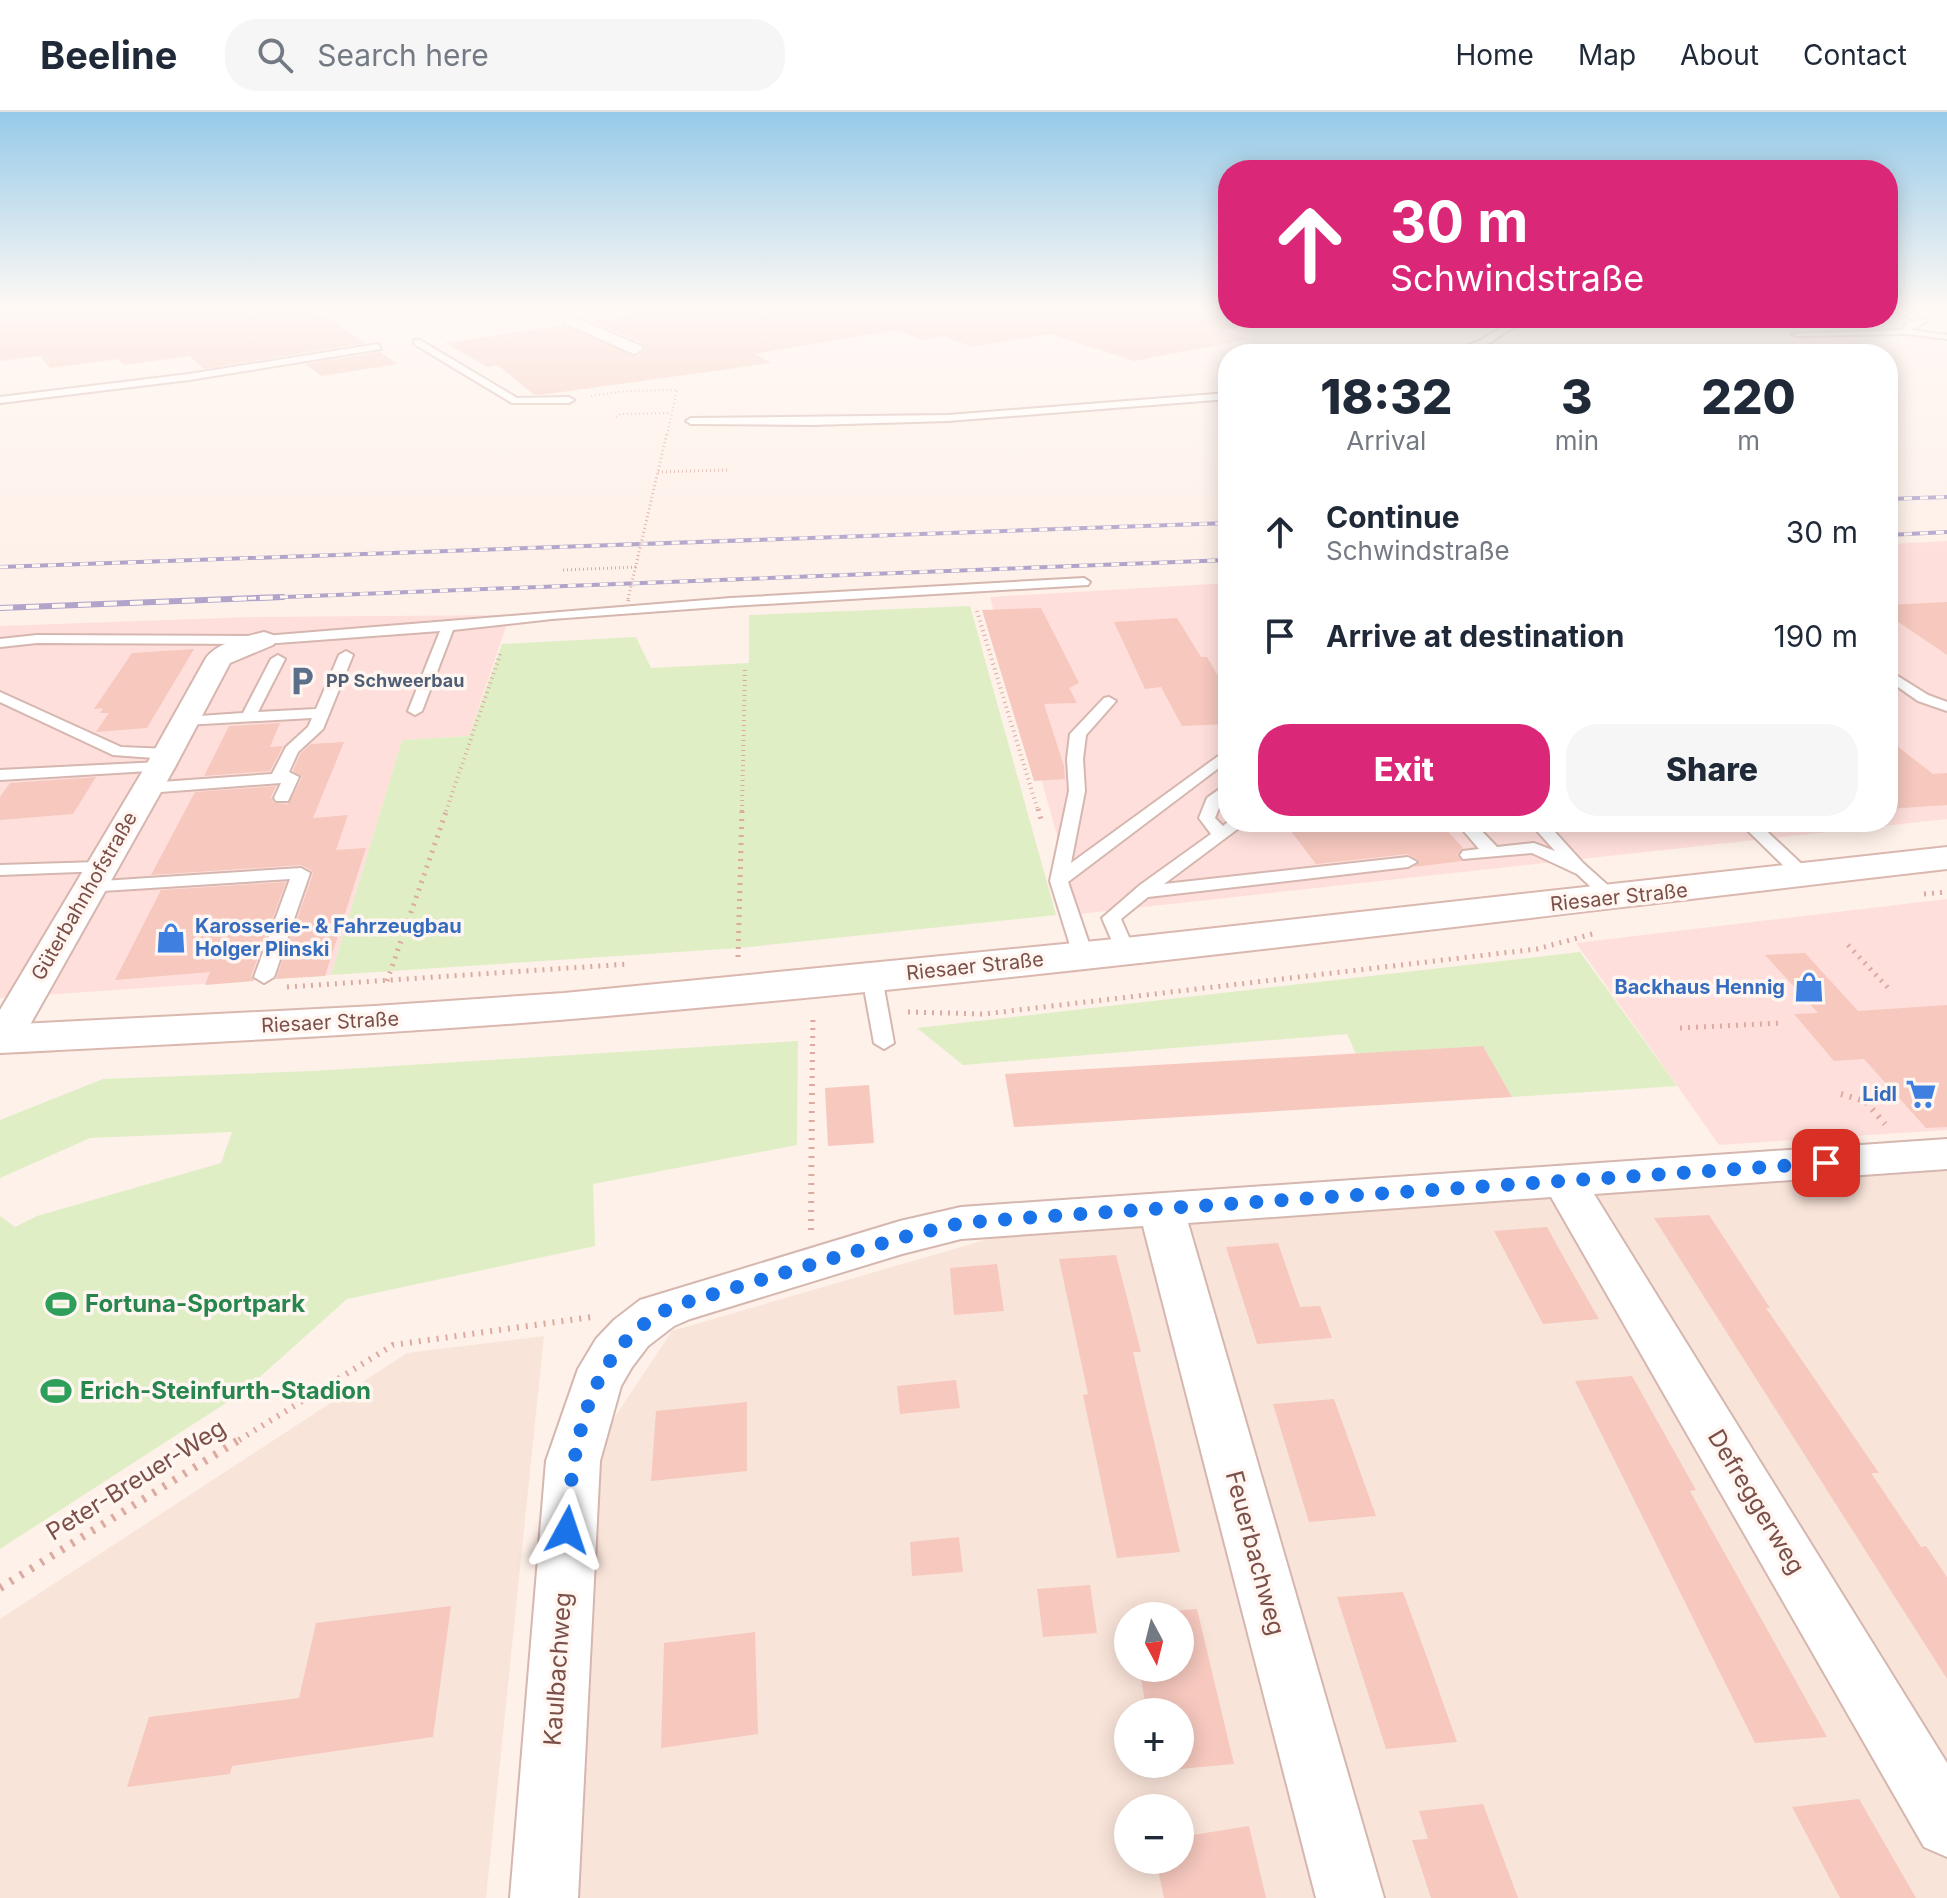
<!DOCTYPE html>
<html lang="en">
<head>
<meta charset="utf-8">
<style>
  body { margin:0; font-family:Inter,sans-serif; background:#f6f6f7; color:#1f2937; height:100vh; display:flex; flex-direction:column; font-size:30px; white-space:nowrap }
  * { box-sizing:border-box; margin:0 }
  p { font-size:26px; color:#747a83 }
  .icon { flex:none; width:44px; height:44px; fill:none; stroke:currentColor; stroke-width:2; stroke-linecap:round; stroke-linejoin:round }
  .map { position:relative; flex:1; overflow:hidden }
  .panel { position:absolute; left:1218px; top:232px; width:680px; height:488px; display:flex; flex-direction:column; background:#fff; border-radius:32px; box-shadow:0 4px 20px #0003 }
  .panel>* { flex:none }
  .hud { position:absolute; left:1218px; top:48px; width:680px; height:168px; border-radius:32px; box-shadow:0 4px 20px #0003; background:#db2777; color:#fff; overflow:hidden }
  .needle { width:52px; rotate:173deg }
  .controls { position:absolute; left:1114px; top:1490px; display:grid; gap:16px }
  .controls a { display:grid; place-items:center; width:80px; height:80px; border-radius:50%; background:#fff; box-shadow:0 4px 20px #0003; font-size:40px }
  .pin { position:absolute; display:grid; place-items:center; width:68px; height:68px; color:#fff; margin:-34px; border-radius:16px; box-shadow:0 4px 12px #0006 }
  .me { position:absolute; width:88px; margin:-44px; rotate:5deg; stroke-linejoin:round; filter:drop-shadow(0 0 6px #0008) }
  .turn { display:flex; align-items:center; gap:28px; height:168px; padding:0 40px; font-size:36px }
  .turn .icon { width:104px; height:104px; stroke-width:2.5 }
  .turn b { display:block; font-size:56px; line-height:68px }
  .eta { display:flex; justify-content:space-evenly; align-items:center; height:136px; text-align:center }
  .eta b { font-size:48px; font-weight:800; line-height:56px }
  .primary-button { display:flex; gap:16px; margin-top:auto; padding:16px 40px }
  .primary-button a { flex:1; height:92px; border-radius:32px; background:#db2777; color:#fff; font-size:32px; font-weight:800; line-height:92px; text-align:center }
  .primary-button a+a { background:#f6f6f7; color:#1f2937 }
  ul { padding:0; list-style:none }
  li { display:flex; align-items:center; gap:24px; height:104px; padding:0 40px }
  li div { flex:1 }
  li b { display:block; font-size:30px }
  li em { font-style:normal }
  header { display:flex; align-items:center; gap:48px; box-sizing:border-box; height:112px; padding:0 40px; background:#fff; border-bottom:2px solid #e0e1e3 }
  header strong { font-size:38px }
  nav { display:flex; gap:44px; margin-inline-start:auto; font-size:28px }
  .search { width:560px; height:72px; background:#f6f6f7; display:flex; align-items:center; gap:20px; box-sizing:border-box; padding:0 28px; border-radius:32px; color:#747a83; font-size:30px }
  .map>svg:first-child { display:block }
  .residential { fill:#f9e4d9; fill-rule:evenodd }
  .commercial { fill:#ffdfdc }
  .green { fill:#dfeec5 }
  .building { fill:#f6c8be }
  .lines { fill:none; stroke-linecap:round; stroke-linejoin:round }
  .lane-casing { stroke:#d5b7af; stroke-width:4 }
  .street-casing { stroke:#d5b7af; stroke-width:4 }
  .secondary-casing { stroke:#dab8af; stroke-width:4 }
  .path-far5 { stroke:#dcaaa0; stroke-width:2; stroke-dasharray:1 3; stroke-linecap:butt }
  .path-far4 { stroke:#dcaaa0; stroke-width:3; stroke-dasharray:1 3; stroke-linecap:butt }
  .path-far3 { stroke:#dcaaa0; stroke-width:4; stroke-dasharray:1 4; stroke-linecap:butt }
  .path-far2 { stroke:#dcaaa0; stroke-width:5; stroke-dasharray:2 6; stroke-linecap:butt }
  .path-far1 { stroke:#dcaaa0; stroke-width:6; stroke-dasharray:2 7; stroke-linecap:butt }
  .path { stroke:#dcaaa0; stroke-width:8; stroke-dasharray:3 9; stroke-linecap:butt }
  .lane { fill:#fff; fill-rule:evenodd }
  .street { fill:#fff; fill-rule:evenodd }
  .secondary { fill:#fff; fill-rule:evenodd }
  .rail-far1-casing { stroke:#b0a4cb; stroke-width:4 }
  .rail-casing { stroke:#b0a4cb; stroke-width:6 }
  .rail-far1 { stroke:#fff6f1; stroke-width:3; stroke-dasharray:8; stroke-linecap:butt }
  .rail { stroke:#fff6f1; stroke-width:4; stroke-dasharray:13; stroke-linecap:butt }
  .path-bridge-far2 { stroke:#dcaaa0; stroke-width:2; stroke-dasharray:1 3; stroke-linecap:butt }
  .path-bridge-far1 { stroke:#dcaaa0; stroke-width:3; stroke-dasharray:1 3; stroke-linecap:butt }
  .path-bridge { stroke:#dcaaa0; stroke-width:4; stroke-dasharray:1 4; stroke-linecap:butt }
  .route { stroke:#1a73e8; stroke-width:14; stroke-dasharray:0 25.2 }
  .labels { text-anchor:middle; stroke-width:7; stroke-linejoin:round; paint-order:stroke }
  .far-service-label { font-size:18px; font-weight:bold; fill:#4e5e75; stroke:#fff6f1; text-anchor:start }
  .street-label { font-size:20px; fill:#7c5049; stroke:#fff6f1 }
  .shop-label { font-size:20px; font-weight:bold; fill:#366cbe; stroke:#fff6f1; text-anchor:end }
  .near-leisure-label { font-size:24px; font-weight:bold; fill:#27864d; stroke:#fff6f1; text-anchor:start }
  .near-street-label { font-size:24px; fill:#7c5049; stroke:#fff6f1 }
</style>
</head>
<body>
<header>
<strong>Beeline</strong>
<div class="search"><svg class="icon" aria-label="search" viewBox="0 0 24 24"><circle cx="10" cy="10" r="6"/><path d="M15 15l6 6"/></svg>Search here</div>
<nav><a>Home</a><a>Map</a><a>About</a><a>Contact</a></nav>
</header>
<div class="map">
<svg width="1947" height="1786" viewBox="0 0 1947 1786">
  <rect width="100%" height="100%" fill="#fef1e9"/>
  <!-- residential -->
  <g class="residential">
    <path d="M1947,1049V1786H577L596,1333L672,1219L1002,1123ZM1128,1504H1180V1556H1128ZM1128,1600H1180V1652H1128ZM1128,1696H1180V1748H1128Z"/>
    <path d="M544,1224L486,1786H0V1507L407,1241Z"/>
  </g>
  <!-- commercial -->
  <g class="commercial">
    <path d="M1947,429V707L1079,802L990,485L1228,471V710H1888V432Z"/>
    <path d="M510,503L469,624L402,628L331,863L0,886V514L250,505Z"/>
    <path d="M1947,787V1018L1719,1033L1576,831Z"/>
  </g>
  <!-- green -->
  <g class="green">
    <path d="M970,494L1056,803L739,836L331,863L402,628L469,624L502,532L636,525L651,556L749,551V503Z"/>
    <path d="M1580,840L1677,974L1512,985L1483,934L1356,942L1347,922L963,953L917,916Z"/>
    <path d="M798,929L797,1033L593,1072L595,1134L347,1187L243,1280L0,1437V1104L15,1115L37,1104L221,1051L232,1020L90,1026L0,1066V1008L103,967L313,959Z"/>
  </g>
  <!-- building -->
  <g class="building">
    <path d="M0,195H309L366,231L204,257L189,244L124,253L118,247L50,256L40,244L0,249Z"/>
    <path d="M614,195H1228V206H1267L1268,210L1222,219L1250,227L1134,249L1051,222L972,235L944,224L923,228L897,218L755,242L771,251L548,282L534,283L498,253L488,255L445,231L564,213L637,245L646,238L642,231L592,209L634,203Z"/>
    <path d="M380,240L398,252L321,264L306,252Z"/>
    <path d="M1947,490V543L1888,503V493Z"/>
    <path d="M1041,496L1079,571L1069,576L1077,591L1044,592L1064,654L1065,667L1034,669L982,498Z"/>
    <path d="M1177,506L1201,545H1207L1228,581V612L1182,614L1161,575L1145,577L1114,510Z"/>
    <path d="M194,537L147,616L96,620L109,601H100L103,596L94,597L132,541Z"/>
    <path d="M280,611L270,635L283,634L270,659L204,664L229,614Z"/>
    <path d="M1888,627L1933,662L1947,661V693L1888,697Z"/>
    <path d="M344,630L313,706L348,703L336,738L366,736L325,864L276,867L313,762L311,758L301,753L151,763L195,680L276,674L271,685L274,691L288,692L302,666L293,659L300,642L311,632Z"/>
    <path d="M96,665L73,702L0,708V685L10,671Z"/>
    <path d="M1284,710H1332L1336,715L1381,710H1439L1463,736L1457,743L1462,749L1414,755L1420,749L1408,742L1316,752Z"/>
    <path d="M286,770L251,864L254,869L205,873L210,860L115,868L161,778Z"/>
    <path d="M1805,841L1858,899L1947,893V1015L1926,1016L1864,947L1834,949L1794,902L1818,901L1765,843Z"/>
    <path d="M1483,934L1512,985L1014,1015L1005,962Z"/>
    <path d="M869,973L874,1031L828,1034L825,976Z"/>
    <path d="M1709,1103L1770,1196H1766L1879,1361H1871L1921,1435L1926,1434L1947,1465V1567L1654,1106Z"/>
    <path d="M1547,1115L1572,1160L1599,1207L1543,1212L1494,1119Z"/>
    <path d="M1278,1131L1300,1195L1320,1194L1332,1226L1257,1232L1226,1135Z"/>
    <path d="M1116,1143L1141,1240H1133L1180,1440L1117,1446L1083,1283L1088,1282L1059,1147Z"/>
    <path d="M997,1152L1004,1199L954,1203L950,1156Z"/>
    <path d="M1632,1264L1696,1378L1690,1379L1827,1625L1755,1631L1575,1269Z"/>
    <path d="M956,1268L960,1296L900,1302L897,1274Z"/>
    <path d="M1334,1287L1376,1404L1309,1410L1273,1292Z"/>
    <path d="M747,1290V1359L651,1369L656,1299Z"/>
    <path d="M959,1425L963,1460L912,1464L910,1430Z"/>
    <path d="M1090,1473L1097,1521L1043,1525L1037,1477Z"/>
    <path d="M1403,1480L1429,1551L1457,1630L1386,1637L1337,1485Z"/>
    <path d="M451,1494L433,1625L232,1654L230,1662L127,1675L149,1605L299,1586L316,1511Z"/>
    <path d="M1197,1497L1234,1652L1159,1659L1158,1652H1180V1600H1147L1139,1556H1180V1504L1128,1503Z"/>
    <path d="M755,1520L758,1622L661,1636L664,1531Z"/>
    <path d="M1859,1687L1916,1786H1840L1792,1695Z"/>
    <path d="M1483,1692L1518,1786H1431L1412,1728L1428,1727L1419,1699Z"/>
    <path d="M1249,1714L1266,1786H1164L1156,1748H1180V1725Z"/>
  </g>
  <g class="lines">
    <!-- lane casing -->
    <g class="lane-casing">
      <g id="lane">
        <path d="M1888,195H1898L1927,209L1911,218L1947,223V227L1906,222L1796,224L1792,222L1903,218L1906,212L1916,209Z"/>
        <path d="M1517,206L1551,210L1581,206L1578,212L1551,214L1520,211L1489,231L1460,242H1448L1483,227Z"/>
        <path d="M414,228H420L517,286L569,285L574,288L569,291H512L414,232Z"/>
        <path d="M378,232L381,237L189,268L0,291V285L189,262Z"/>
        <path d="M1228,281V287L948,309L812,313L691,312L686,309L691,306L948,303Z"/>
        <path d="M1084,466L1090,470L1088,473L731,494L552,507L453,518L422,599L415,603L408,599L440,519L264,532L37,531L0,535V527L37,523L264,524L731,486Z"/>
        <path d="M346,539L353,543L323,617L298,640L289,660L299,665L288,689H276L274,686L281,671L147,681L139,676L147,671L272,662L286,635L308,615L312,606L185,613L178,609L185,605L243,601L271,547L278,543L285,547L258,600L316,597L339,543Z"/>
        <path d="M1888,558L1928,583L1947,590V599L1918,589L1888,568Z"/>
        <path d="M0,580L121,635L168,637L176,642L168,647L113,643L0,590Z"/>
        <path d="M1109,585L1116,589L1086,623L1083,647L1085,679L1071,751L1228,637V649L1068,770L1093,843L1083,849L1073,843L1050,769L1069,679L1067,647L1070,622L1104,586Z"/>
        <path d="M160,650L168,655L166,658L0,668V658Z"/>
        <path d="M1228,671V684L1221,691L1215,706L1223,714L1228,710H1247L1164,772L1408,745L1417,750L1408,755L1148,785L1121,807L1135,839L1125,845L1118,843L1102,806L1140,773L1211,722L1199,706L1207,686Z"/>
        <path d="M1456,710H1473L1497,735L1534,731L1555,739L1529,710H1546L1583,751L1621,785L1612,790L1606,789L1577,762L1532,741L1463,747L1460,743L1463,739L1479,737Z"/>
        <path d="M1739,710H1757L1809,759L1812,763L1809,767H1797Z"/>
        <path d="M99,750L108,755L105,759L0,763V753Z"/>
        <path d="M301,756L310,761L274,865L264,871L254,865L290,767L87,780L78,775L87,770Z"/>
        <path d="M872,859L882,865L894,931L884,937L874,931L862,865Z"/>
      </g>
    </g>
    <!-- street casing -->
    <g class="street-casing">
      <g id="street">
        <path d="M570,203L641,234L643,237L635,242L629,240L565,211V205Z"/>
        <path d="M264,520L273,523L277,528L273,533L230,551L175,655L22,927L16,936L0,939V898L145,655L206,546C218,530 245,525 264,520Z"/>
        <path d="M1947,1027V1057L1594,1082L1947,1651V1745L1924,1735L1551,1085L1188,1111L1384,1786H1316L1143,1114L961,1127L902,1142L690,1207L674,1214L648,1234L632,1255L621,1274L600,1349L578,1786H510L546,1349L578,1257L596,1227L614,1208L640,1188L900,1109L961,1095Z"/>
      </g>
    </g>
    <!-- secondary casing -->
    <g class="secondary-casing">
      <path id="secondary" d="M1947,735V757C1485,810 1023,870 559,908C373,923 187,931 0,941V913L375,894L564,881L1125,826Z"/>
    </g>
    <!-- path-far5 -->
    <g class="path-far5">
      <path d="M591,284L626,279L677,278"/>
      <path d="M616,305L621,302L670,301"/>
    </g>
    <!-- path-far4 -->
    <g class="path-far4">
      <path d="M658,360L727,358"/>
      <path d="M563,458L636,455"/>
    </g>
    <!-- path-far3 -->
    <g class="path-far3">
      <path d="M977,499L1038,699"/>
      <path d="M446,699L501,540"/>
      <path d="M742,699L745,556"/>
    </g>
    <!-- path-far2 -->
    <g class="path-far2">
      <path d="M1038,697L1042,711"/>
      <path d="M1924,782L1947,780"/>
      <path d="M1848,833L1891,879"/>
      <path d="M738,845L742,697"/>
      <path d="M387,869L447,697"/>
      <path d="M287,875L629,852"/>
      <path d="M908,900L984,902L1537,837L1596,821"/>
      <path d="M1680,916L1782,911"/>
      <path d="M812,974L813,904"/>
    </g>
    <!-- path-far1 -->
    <g class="path-far1">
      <path d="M1841,982L1865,989L1885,1012"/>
      <path d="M811,1118L812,972"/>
      <path d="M239,1328L393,1233L592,1205"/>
    </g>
    <!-- path -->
    <path class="path" d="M0,1476L242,1326"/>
    <!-- lane -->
    <use href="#lane" class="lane"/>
    <!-- street -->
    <use href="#street" class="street"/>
    <!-- secondary -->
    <use href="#secondary" class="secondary"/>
    <!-- rail-far1 casing -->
    <g class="rail-far1-casing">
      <g id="rail-far1">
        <path d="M1888,387L1947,385"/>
        <path d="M1888,423L1947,420"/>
        <path d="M0,455L1228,411"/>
        <path d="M232,487L1228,448"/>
      </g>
    </g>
    <!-- rail casing -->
    <g class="rail-casing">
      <path id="rail" d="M0,496L283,485"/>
    </g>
    <!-- rail-far1 -->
    <use href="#rail-far1" class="rail-far1"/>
    <!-- rail -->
    <use href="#rail" class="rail"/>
    <!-- path-bridge-far2 -->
    <path class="path-bridge-far2" d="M667,323L677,278"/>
    <!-- path-bridge-far1 -->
    <path class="path-bridge-far1" d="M628,487L667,321"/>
    <!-- path-bridge -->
    <path class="path-bridge" d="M628,489L629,485"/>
  </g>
  <!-- sky -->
  <linearGradient id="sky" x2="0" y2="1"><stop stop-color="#96cae8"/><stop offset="0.44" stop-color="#fff9f5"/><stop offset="1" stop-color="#fff9f5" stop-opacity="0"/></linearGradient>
  <rect width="1947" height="445" fill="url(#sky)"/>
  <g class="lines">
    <!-- route -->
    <path class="route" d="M567,1418C572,1333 587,1234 674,1194L900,1126L961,1111L1037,1105L1826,1051"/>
  </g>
  <!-- icons -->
  <defs>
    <g id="parking-bare" transform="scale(2.4)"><path d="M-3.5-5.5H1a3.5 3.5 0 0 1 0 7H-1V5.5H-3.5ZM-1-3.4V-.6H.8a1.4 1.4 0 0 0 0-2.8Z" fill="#5c6f8a" stroke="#fff6f1" stroke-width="2.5" paint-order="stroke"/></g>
    <g id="shop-bare" transform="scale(2.4)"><path d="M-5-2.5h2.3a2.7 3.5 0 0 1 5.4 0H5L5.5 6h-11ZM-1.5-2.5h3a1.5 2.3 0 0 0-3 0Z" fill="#3f7fe0" stroke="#fff6f1" stroke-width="2.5" paint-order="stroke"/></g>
    <g id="supermarket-bare" transform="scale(2.4)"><path d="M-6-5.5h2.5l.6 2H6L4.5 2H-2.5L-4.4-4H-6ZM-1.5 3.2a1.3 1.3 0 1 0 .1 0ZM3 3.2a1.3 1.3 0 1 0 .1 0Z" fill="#3f7fe0" stroke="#fff6f1" stroke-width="2.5" paint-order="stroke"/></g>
    <g id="stadium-bare" transform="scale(2.4)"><path d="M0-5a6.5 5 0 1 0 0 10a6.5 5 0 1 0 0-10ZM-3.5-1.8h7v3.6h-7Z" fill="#2e9e5b" stroke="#fff6f1" stroke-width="2.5" paint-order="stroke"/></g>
  </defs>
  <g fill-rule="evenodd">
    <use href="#parking-bare" x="302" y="569"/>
    <use href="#shop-bare" x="171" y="826"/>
    <use href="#shop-bare" x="1809" y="875"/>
    <use href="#supermarket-bare" x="1921" y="982"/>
    <use href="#stadium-bare" x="61" y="1192"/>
    <use href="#stadium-bare" x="56" y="1279"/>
  </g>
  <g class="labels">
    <!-- far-service labels -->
    <g class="far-service-label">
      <text x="326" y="575">PP Schweerbau</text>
    </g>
    <!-- street labels -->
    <g class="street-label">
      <text transform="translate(84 784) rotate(-60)" y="7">Güterbahnhofstraße</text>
      <text transform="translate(1619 785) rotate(-6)" y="7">Riesaer Straße</text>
      <text transform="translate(975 854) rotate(-6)" y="7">Riesaer Straße</text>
      <text transform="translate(330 910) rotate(-3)" y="7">Riesaer Straße</text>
    </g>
    <!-- shop labels -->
    <g class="shop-label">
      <text x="195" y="821" text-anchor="start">Karosserie- &amp; Fahrzeugbau<tspan x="195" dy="23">Holger Plinski</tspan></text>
      <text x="1785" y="882">Backhaus Hennig</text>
      <text x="1897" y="989">Lidl</text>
    </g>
    <!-- near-leisure labels -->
    <g class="near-leisure-label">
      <text x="85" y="1200">Fortuna-Sportpark</text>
      <text x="80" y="1287">Erich-Steinfurth-Stadion</text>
    </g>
    <!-- near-street labels -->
    <g class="near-street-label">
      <text transform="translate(136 1368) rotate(-32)" y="8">Peter-Breuer-Weg</text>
      <text transform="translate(1756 1390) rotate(59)" y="8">Defreggerweg</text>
      <text transform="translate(1255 1441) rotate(75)" y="8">Feuerbachweg</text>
      <text transform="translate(558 1557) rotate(-86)" y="8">Kaulbachweg</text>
    </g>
  </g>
</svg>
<div class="controls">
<a><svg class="needle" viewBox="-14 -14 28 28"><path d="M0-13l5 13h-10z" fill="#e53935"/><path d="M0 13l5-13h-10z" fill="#747a83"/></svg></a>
<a>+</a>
<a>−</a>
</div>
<div class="pin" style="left:1826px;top:1051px;background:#d93025"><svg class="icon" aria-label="arrive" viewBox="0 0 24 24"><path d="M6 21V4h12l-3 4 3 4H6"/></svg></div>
<svg class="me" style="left:567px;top:1418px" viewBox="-20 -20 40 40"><path d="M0-17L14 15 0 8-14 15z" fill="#1a73e8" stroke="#fff" stroke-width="4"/></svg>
<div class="hud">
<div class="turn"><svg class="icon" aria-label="ahead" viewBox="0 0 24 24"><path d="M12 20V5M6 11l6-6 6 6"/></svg><div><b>30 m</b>Schwindstraße</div></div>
</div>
<section class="panel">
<div class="eta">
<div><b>18:32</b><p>Arrival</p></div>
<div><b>3</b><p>min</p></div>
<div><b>220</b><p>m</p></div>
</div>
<ul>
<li><svg class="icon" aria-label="ahead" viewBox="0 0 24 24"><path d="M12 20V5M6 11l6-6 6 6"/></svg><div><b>Continue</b><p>Schwindstraße</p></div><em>30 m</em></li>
<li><svg class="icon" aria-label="arrive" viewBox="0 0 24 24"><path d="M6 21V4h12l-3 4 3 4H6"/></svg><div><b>Arrive at destination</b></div><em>190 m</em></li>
</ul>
<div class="primary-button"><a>Exit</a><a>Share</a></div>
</section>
</div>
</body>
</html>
